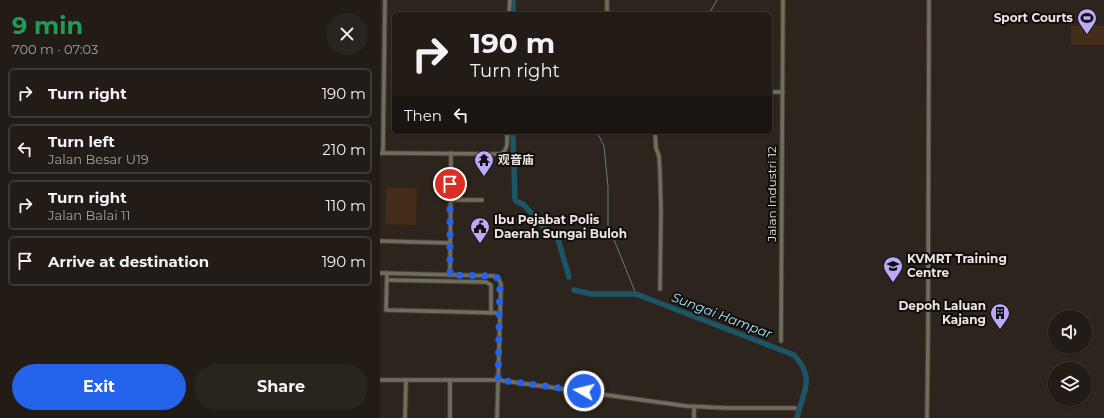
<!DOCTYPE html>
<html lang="en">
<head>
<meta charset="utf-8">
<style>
  body { margin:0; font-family:Montserrat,"Noto Sans SC",sans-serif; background:#2a241f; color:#f1f3f6; height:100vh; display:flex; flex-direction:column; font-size:15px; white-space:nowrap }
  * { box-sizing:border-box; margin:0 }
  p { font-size:13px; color:#a2a1a1 }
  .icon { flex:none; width:22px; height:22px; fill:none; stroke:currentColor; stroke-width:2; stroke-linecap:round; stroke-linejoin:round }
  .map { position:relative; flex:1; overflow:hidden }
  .sheet { display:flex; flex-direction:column; background:#221b16; width:380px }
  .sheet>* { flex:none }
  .banner { position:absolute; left:12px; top:12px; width:380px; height:122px; border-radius:6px; box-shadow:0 1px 3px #0004,0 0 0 1px #3f3935; background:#221b16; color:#f1f3f6; overflow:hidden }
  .controls { position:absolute; left:668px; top:310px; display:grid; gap:8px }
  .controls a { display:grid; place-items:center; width:44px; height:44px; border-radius:50%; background:#221b16; box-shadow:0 1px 3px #0004,0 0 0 1px #3f3935; font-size:20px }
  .pin { position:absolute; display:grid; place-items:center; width:34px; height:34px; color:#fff; margin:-17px; border:2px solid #fff; border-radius:50%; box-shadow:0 1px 4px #0007 }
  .me { position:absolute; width:44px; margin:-22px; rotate:278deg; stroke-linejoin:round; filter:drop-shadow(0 0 3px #0008) }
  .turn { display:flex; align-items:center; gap:14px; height:84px; padding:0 12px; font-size:18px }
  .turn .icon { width:52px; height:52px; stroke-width:2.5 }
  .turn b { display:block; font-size:28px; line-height:34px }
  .then { display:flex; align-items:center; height:38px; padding:0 12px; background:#0003; gap:8px; font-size:15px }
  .round { display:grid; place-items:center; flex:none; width:42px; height:42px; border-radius:21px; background:#2a241f }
  .headline { display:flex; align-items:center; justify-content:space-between; height:68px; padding:0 12px }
  h1 { font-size:24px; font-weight:700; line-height:30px; color:#1e9e55 }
  .cta { display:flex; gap:8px; margin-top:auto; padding:8px 12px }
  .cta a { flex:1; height:46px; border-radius:24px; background:#2563eb; color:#fff; font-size:16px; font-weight:700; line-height:46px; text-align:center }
  .cta a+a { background:#2a241f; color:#f1f3f6 }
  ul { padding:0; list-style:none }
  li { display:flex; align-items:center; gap:12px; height:50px; margin:0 8px 6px; padding:0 4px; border:2px solid #3f3935; border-radius:6px }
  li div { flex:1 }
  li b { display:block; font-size:15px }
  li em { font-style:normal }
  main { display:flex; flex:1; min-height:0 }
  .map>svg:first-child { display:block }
  .green { fill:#452d1c }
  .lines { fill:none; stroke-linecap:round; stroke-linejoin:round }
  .stream { stroke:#5a818a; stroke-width:1 }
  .river { stroke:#1b5665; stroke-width:5.5 }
  .minor-casing { stroke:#493f39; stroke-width:5.5 }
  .minor { stroke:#6e6e5b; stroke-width:3.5 }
  .route { stroke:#2563eb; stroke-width:7; stroke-dasharray:0 12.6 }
  .labels { text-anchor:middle; stroke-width:4; stroke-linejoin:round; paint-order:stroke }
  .poi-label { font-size:12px; font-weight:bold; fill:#ece5e1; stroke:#130e0c; text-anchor:start }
  .street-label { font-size:12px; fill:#ece5e1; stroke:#130e0c }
  .water-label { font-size:13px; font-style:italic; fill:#a1e7fb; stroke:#130e0c }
</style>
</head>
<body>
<main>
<section class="sheet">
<div class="headline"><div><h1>9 min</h1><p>700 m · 07:03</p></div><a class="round"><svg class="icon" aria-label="close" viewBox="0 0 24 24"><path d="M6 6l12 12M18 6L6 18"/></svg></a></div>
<ul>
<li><svg class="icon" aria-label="right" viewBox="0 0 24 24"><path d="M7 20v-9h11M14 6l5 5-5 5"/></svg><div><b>Turn right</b></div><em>190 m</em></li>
<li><svg class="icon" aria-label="left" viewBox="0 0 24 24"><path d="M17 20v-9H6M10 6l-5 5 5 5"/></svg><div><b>Turn left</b><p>Jalan Besar U19</p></div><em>210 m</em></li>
<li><svg class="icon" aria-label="right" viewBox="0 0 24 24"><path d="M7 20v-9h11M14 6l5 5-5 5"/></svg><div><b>Turn right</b><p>Jalan Balai 11</p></div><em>110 m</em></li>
<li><svg class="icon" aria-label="arrive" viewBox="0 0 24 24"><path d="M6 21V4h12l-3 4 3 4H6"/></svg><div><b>Arrive at destination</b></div><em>190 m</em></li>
</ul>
<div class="cta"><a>Exit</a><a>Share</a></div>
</section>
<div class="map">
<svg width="724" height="418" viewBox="0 0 724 418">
  <rect width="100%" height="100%" fill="#2e241e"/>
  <!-- green -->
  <g class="green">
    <rect x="691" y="26" width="33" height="19"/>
    <path d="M6,187L37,188L36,225L5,224Z"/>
  </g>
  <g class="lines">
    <!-- stream -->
    <g class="stream">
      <path d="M329,14L337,0"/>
      <path d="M217,132L224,146L228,187V225L256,294"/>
    </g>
    <!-- river -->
    <g class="river">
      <path d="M133,14V0"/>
      <path d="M131,132L133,138L135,199L136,201L144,205L169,233L178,239L189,277"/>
      <path d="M194,290L211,294H256L414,355C436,379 423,391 417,418"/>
    </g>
    <!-- minor casing -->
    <g class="minor-casing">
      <g id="minor">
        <path d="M129,14L130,0"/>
        <path d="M227,14V0"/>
        <path d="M390,92H403"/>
        <path d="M275,132L276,148L279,156L280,172L281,212L280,289"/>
        <path d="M0,153L120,154C129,151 127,140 127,132"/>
        <path d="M3,153L5,0"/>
        <path d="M70,200H102"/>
        <path d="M0,241L70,243"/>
        <path d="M0,273L114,276L119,279L121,285L117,418"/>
        <path d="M7,273L6,310L120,313"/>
        <path d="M70,275L71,153"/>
        <path d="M7,280L106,282L111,285V313"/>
        <path d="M401,341L403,0"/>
        <path d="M0,380H118L306,406L346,408H415"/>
        <path d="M25,418L26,380"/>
        <path d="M70,418V380"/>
        <path d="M314,418V407"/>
        <path d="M547,418L548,339L549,0"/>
      </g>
    </g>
    <!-- minor -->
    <use href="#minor" class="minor"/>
  </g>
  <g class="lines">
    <!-- route -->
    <path class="route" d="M70,184V275L114,276L119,279L120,282L118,380L204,391"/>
  </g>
  <!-- icons -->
  <defs>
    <g id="stadium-pin" transform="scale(1)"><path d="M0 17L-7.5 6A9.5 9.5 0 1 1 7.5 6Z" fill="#baaaf7" stroke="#130e0c"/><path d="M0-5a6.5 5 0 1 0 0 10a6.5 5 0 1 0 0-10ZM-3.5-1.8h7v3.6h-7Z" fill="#111"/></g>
    <g id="temple-pin" transform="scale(1)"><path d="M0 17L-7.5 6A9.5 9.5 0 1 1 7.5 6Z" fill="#baaaf7" stroke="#130e0c"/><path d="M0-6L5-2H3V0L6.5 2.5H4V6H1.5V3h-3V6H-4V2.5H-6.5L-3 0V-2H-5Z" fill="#111"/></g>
    <g id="civic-pin" transform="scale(1)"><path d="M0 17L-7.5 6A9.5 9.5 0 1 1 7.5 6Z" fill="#baaaf7" stroke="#130e0c"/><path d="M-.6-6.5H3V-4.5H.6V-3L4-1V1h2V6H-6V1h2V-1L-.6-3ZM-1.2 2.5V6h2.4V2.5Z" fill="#111"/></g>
    <g id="school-pin" transform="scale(1)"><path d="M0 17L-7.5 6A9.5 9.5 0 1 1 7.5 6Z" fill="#baaaf7" stroke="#130e0c"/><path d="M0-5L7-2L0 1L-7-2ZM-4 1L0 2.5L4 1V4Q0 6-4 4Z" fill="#111"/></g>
    <g id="building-pin" transform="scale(1)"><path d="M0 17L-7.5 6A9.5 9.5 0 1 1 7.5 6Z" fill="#baaaf7" stroke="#130e0c"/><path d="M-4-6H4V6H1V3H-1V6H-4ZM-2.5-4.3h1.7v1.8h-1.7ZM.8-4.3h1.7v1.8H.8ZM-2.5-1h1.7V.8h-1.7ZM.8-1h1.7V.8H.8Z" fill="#111"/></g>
  </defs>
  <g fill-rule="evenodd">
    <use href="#stadium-pin" x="707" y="18"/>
    <use href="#temple-pin" x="104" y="160"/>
    <use href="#civic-pin" x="100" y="227"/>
    <use href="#school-pin" x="513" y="266"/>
    <use href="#building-pin" x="620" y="313"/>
  </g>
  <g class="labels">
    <!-- poi labels -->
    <g class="poi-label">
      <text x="693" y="22" text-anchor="end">Sport Courts</text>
      <text x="118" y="164">观音庙</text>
      <text x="114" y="224">Ibu Pejabat Polis<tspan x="114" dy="14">Daerah Sungai Buloh</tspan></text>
      <text x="527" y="263">KVMRT Training<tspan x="527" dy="14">Centre</tspan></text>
      <text x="606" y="310" text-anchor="end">Depoh Laluan<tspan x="606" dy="14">Kajang</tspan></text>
    </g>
    <!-- street labels -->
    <g class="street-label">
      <text transform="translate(392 194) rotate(-90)" y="4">Jalan Industri 12</text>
    </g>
    <!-- water labels -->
    <g class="water-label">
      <text transform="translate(342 315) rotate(21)" y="5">Sungai Hampar</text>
    </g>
  </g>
</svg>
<div class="controls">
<a><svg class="icon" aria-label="sound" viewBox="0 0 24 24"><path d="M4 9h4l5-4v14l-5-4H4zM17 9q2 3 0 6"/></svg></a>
<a><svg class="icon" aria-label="layers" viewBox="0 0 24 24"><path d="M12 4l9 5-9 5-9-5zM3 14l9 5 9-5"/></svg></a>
</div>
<div class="pin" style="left:70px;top:184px;background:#d93025"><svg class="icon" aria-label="arrive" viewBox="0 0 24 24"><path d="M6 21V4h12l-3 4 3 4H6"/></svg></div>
<svg class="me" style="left:204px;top:391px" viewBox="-20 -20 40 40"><circle r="17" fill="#2563eb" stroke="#fff" stroke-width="3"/><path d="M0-11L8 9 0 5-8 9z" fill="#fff"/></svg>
<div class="banner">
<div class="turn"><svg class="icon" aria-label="right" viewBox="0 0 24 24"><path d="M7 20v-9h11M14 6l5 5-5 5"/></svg><div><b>190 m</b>Turn right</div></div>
<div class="then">Then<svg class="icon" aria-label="left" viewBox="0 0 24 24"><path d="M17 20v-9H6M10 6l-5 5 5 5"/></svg></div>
</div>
</div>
</main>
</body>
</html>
